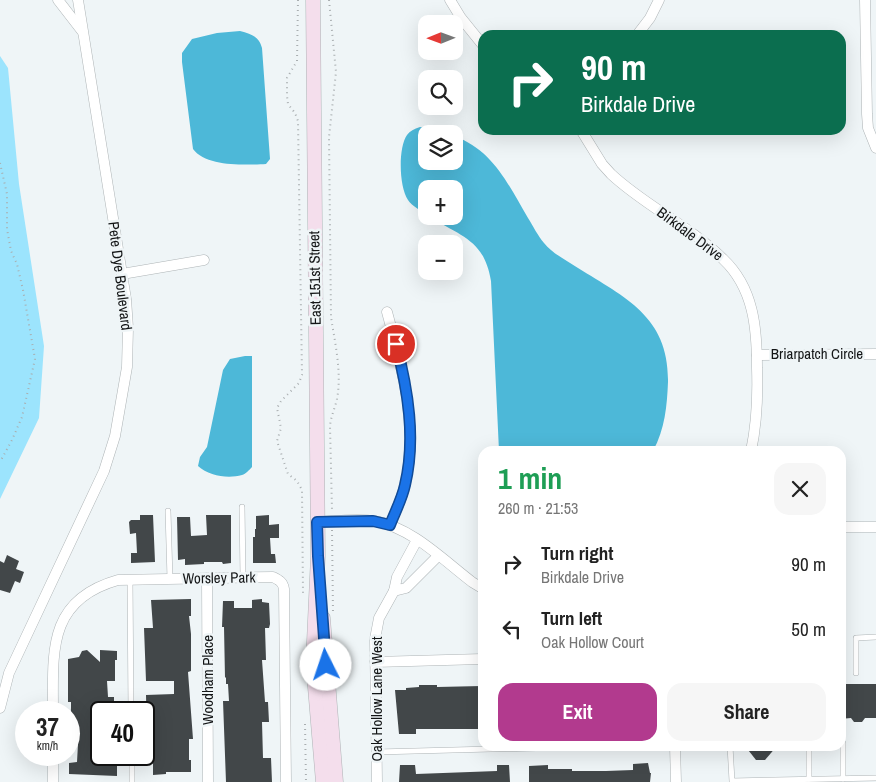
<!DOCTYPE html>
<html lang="en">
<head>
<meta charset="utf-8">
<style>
  body { margin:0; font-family:"Archivo Narrow",sans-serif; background:#f6f6f6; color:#222; height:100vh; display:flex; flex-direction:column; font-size:19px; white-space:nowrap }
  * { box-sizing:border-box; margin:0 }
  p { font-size:16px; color:#767676 }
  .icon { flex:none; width:28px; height:28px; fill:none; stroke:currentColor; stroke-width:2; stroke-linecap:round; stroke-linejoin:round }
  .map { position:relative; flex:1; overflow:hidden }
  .sheet { position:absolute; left:478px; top:446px; width:368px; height:305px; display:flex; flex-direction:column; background:#fff; border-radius:15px; box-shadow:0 5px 20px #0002 }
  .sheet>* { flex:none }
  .hud { position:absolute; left:478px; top:30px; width:368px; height:105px; border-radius:15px; box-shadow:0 5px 20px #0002; background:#0b6e4f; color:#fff; overflow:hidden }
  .needle { width:32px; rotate:269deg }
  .tools { position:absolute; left:418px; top:15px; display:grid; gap:10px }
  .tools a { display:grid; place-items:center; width:45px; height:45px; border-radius:10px; background:#fff; box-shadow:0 5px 20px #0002; font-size:25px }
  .speed { position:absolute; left:15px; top:701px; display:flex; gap:10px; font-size:25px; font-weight:700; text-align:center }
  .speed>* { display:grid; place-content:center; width:65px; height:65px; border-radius:50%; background:#fff; box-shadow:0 5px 20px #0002; line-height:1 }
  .speed small { font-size:12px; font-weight:400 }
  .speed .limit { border:2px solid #111; border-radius:8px; background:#fff; color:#111 }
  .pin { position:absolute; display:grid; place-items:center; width:42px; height:42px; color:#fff; margin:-21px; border:2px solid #fff; border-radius:50%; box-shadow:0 1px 5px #0007 }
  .me { position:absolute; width:55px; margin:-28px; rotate:356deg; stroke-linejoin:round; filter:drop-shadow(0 0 4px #0008) }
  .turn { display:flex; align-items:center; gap:18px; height:105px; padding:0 20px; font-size:22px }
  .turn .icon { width:65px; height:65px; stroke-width:2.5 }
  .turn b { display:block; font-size:35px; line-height:42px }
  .round { display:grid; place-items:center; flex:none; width:52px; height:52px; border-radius:15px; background:#f6f6f6 }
  .headline { display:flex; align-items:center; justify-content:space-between; height:85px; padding:0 20px }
  h1 { font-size:30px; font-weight:700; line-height:38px; color:#1e9e55 }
  .cta { display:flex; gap:10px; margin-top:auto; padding:10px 20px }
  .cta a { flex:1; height:58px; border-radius:15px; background:#b23a8e; color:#fff; font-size:20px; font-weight:700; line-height:58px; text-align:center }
  .cta a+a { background:#f6f6f6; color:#222 }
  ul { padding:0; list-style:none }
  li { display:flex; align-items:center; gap:15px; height:65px; padding:0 20px }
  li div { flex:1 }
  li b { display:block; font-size:19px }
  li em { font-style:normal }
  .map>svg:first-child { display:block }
  .green { fill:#9ce4fd }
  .water { fill:#4db8d8 }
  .building { fill:#424749 }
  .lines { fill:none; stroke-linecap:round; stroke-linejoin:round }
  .lane-casing { stroke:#aeb4b6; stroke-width:6 }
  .street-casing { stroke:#aeb4b6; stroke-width:11 }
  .secondary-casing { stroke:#aeb4b6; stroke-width:15 }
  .path { stroke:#a9aeb0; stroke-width:2; stroke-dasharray:1 4; stroke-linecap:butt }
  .lane { stroke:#fff; stroke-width:5 }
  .street { stroke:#fff; stroke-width:10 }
  .secondary { stroke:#f4deec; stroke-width:14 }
  .route-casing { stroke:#114b97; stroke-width:12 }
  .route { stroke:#1a73e8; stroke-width:9 }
  .labels { text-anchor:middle; stroke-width:5; stroke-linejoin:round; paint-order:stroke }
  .street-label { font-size:15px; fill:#131516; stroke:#eff5f7 }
</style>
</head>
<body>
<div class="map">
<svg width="876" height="782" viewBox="0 0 876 782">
  <rect width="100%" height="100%" fill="#eff5f7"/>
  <!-- green -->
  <path class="green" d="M0,56L8,68L19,184L44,346L39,418L0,499Z"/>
  <!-- water -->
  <g class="water">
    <path d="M240,31C251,34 259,36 262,48L270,159L266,164C246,165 206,167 193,149L182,62V53L192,39L217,33Z"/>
    <path d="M420,127L434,129L448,134H426V161H454V136C493,150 508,184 528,218C533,226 538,236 544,243C553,254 566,260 578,268C626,298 669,317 668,382C667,406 665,429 653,451H499L491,281C484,239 461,237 429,216H454V189H426V214C420,210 412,206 408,200C399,187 398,148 407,135C410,131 414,129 420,127Z"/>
    <path d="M245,356H252V467C249,470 246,474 242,475C228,479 209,476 198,466L200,457L207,447L223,370L230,359Z"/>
  </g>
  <!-- building -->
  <g class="building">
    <path d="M140,515H153L155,562L131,563V553H137L136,533L130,534L129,522L131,520H140Z"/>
    <path d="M206,515H231V563L223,564L222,562H204V564L185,565V559L178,560L177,517H190L191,536L207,535Z"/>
    <path d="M269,515V525L279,524V538H270L271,554H275L276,563H253V537H255V529H256V516Z"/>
    <path d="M7,555L19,561L16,569L24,572L20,583L15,581L10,593L0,590V561L4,563Z"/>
    <path d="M191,599V616H189L191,634V671L188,672L193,739H189V760H191V772H166V774L153,775V738H147L146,695L174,694V681H146L144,628H153L151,600Z"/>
    <path d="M262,599V602L269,603L270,624L269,628H265L266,660H262L265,702H268L269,722H262L263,758H271L272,782H226L223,701H229L228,684H226V677L225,678L224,627H222L223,601H234V608H252V600Z"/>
    <path d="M87,650L100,662V650L117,651V660H115V681H107L108,697H114V712H101V755H117V776L69,774V763L77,762L78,744H69L71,708V702H68V659L79,657L82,651Z"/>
    <path d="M840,684H876V718H865L862,722H854L851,718L840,719Z"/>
    <path d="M419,685H437V687L482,686V729H416V734H399L395,690H406V688L419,687Z"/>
    <path d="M745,746H777L765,760H756Z"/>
    <path d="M648,763L650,773H651L650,782H529V766L548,765V769H572V771H606L633,770V764Z"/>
    <path d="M400,765H415L416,774L497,771V765H509L510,782H399Z"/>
  </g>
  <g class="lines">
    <!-- lane casing -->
    <g class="lane-casing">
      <g id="lane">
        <path d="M242,507L243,577"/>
        <path d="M168,511L170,579"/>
        <path d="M130,579L131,712"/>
        <path d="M856,673V638L876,637"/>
        <path d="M840,742L843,743V779"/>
        <path d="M730,746L732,781L876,778"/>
        <path d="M377,752L612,746"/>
        <path d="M132,755V782"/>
        <path d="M809,779V749L811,746"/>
      </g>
    </g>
    <!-- street casing -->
    <g class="street-casing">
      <g id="street">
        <path d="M58,0L82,31"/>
        <path d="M450,0L461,18L482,44"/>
        <path d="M865,0L867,114L868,128L876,148"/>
        <path d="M637,35L650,18L659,0"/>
        <path d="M581,130L602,164L611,174C645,206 690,226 723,259C754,288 757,329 757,368C758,397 757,423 751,451"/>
        <path d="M122,274L204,260"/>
        <path d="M387,312C402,368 419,427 405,485C402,499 395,512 390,525"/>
        <path d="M757,355L876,354"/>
        <path d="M317,522C336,521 357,518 375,521C412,528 442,559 472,582L482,588"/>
        <path d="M840,527H876"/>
        <path d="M417,540L397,577L394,591L406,588L438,556"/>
        <path d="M207,579L208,782"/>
        <path d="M375,662L482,659"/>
        <path d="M0,708L9,673L104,471L115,436L127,367L128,328L126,299L78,0"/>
        <path d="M53,712C53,652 47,600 118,580L273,577C279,580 283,582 284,589L286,782"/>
        <path d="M675,746L676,782"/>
        <path d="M53,782V755"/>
        <path d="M377,782L375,639L379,618L394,591"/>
      </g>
    </g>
    <!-- secondary casing -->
    <g class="secondary-casing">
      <g id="secondary">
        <path d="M313,0L318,556L313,663L323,782"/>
        <path d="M323,618L336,782"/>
      </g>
    </g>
    <!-- path -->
    <g class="path">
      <path d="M298,0L297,61L287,78V96L288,104L295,113L298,121L302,375L299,383L281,401L277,408L281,428L277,441L288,474L297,481L302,490L303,594"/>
      <path d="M329,0L336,72L329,137L331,317C335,343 342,373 337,399C335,408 331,416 330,426L332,510"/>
      <path d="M0,163L7,194V229L11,251L17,264L23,290L35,359L22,417L12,440L0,462"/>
      <path d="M332,530L333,613"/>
      <path d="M305,724L306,782"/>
    </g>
    <!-- lane -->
    <use href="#lane" class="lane"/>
    <!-- street -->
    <use href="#street" class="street"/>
    <!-- secondary -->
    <use href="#secondary" class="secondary"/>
  </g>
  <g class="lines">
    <!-- route casing -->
    <g class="route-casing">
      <path id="route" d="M326,665L318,556L317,522L373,521L390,525C395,512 402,499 405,485C416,439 408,390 396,344"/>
    </g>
    <!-- route -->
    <use href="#route" class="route"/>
  </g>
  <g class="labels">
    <!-- street labels -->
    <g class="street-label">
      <text transform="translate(690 234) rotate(37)" y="5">Birkdale Drive</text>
      <text transform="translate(120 276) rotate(83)" y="5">Pete Dye Boulevard</text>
      <text transform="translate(315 278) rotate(-91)" y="5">East 151st Street</text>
      <text x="817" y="359">Briarpatch Circle</text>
      <text transform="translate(219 578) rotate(-1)" y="5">Worsley Park</text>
      <text transform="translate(208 680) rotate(-90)" y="5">Woodham Place</text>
      <text transform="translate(377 699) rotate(-90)" y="5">Oak Hollow Lane West</text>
    </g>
  </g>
</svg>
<div class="tools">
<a><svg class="needle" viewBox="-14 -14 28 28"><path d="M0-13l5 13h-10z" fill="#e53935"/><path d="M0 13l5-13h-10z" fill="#767676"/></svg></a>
<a><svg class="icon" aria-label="search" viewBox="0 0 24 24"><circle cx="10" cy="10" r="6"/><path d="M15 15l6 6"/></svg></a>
<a><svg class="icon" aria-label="layers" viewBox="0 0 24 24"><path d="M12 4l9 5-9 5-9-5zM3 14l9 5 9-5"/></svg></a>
<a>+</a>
<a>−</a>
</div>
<div class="speed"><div>37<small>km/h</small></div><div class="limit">40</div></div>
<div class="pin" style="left:396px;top:344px;background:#d93025"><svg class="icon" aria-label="arrive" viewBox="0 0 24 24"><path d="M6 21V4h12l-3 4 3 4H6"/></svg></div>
<svg class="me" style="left:326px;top:665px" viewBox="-20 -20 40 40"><circle r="19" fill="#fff"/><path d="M0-13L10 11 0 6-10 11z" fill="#1a73e8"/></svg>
<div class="hud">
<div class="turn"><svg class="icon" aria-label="right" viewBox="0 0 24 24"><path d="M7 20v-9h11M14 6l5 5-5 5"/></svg><div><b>90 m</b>Birkdale Drive</div></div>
</div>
<section class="sheet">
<div class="headline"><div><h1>1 min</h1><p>260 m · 21:53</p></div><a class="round"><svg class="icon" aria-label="close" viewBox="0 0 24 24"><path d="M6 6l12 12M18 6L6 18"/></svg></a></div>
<ul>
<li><svg class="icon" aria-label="right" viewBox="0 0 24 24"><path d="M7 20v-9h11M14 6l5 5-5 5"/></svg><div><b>Turn right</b><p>Birkdale Drive</p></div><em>90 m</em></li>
<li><svg class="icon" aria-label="left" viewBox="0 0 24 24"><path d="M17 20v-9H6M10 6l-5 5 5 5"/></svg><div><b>Turn left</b><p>Oak Hollow Court</p></div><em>50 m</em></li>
</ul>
<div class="cta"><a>Exit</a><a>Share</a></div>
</section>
</div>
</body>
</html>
